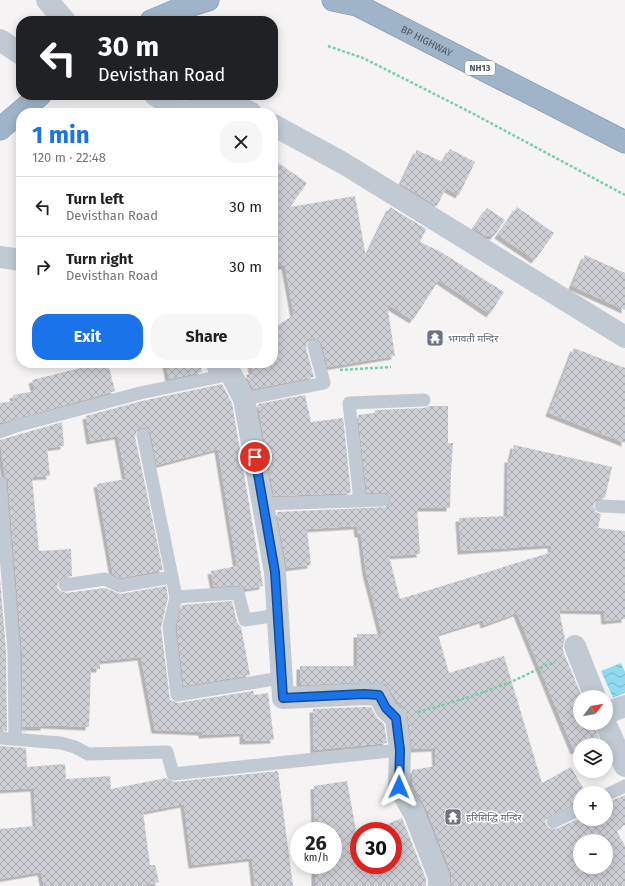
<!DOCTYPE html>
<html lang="en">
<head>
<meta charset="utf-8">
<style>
  body { margin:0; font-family:"Fira Sans","Noto Sans Devanagari",sans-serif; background:#f6f6f6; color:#202124; height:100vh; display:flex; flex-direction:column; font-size:15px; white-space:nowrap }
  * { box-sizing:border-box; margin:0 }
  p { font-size:13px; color:#757577 }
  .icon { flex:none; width:22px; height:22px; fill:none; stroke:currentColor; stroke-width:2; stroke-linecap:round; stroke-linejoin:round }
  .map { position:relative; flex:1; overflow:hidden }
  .drawer { position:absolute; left:16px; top:108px; width:262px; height:260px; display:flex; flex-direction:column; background:#fff; border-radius:16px; box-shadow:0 2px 10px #0003 }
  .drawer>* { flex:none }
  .hud { position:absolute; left:16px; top:16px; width:262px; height:84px; border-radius:16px; box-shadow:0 2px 10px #0003; background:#202124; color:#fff; overflow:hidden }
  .needle { width:26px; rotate:59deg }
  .controls { position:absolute; left:573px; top:690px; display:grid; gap:8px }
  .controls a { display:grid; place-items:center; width:40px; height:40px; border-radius:50%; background:#fff; box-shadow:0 2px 10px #0003; font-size:20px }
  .speed { position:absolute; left:290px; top:822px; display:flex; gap:8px; font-size:20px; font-weight:700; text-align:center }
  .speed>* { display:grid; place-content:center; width:52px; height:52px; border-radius:50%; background:#fff; box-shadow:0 2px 10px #0003; line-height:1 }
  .speed small { font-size:10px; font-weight:400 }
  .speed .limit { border:6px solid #d22; background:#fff; color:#111 }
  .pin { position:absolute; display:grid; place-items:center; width:34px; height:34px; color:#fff; margin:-17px; border:2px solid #fff; border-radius:50%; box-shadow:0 1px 4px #0007 }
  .me { position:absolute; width:44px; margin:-22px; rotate:1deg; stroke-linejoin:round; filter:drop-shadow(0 0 3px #0008) }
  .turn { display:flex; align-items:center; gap:14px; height:84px; padding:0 16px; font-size:18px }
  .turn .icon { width:52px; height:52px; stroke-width:2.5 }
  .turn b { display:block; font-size:28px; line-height:34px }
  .round { display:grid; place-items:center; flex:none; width:42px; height:42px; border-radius:16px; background:#f6f6f6 }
  .overview { display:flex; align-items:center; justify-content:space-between; height:68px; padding:0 16px }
  h1 { font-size:24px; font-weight:700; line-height:30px; color:#1a73e8 }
  .cta { display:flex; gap:8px; margin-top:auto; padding:8px 16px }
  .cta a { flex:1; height:46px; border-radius:16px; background:#1a73e8; color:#fff; font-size:16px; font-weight:700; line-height:46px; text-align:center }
  .cta a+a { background:#f6f6f6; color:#202124 }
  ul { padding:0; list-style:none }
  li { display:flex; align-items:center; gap:12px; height:60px; padding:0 16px; border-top:1px solid #e0e0e0 }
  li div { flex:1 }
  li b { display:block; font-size:15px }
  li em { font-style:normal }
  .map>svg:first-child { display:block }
  .water { fill:url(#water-waves) }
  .building { fill:url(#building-cross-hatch); fill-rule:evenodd; filter:url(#shadow) }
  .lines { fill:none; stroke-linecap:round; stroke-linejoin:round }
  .trunk-casing { stroke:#7690ad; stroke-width:23 }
  .path { stroke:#7ad0a6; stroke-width:2.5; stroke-dasharray:3 2; stroke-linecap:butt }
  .service { stroke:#c1cad2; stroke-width:13 }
  .minor { stroke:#c1cad2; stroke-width:22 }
  .trunk { stroke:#9fb4c9; stroke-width:22 }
  .route-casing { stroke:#114b97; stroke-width:10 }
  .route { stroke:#1a73e8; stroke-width:7 }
  .labels { text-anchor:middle; stroke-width:3; stroke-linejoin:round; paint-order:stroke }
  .shield { fill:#fff; stroke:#808990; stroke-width:1 }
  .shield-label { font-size:9px; font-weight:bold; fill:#4a5661 }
  .street-label { font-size:10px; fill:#4a5661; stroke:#fff }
  .worship-label { font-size:10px; fill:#5b616d; stroke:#fff; text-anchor:start }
</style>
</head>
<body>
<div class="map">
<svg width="625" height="886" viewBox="0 0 625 886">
  <defs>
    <pattern id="water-waves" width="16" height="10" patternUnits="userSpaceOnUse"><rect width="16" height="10" fill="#90daee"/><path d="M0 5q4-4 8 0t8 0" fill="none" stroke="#78b4c4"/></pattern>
    <pattern id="building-cross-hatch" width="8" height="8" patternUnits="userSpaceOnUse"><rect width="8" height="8" fill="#cdcfd5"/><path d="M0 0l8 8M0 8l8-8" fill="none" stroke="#a8abb0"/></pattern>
    <filter id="shadow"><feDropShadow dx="-3.5" dy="3.5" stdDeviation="0" flood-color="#0004"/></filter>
  </defs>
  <rect width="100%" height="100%" fill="#f5f3f3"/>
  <!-- water -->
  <path class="water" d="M621,663L625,672V693L613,698L601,671Z"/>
  <!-- building -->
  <g class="building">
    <path d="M450,149L475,162L459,195L446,188L437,206L401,184L417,150L443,162Z"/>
    <path d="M273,159L307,183L290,207L355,196L366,257L390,207L426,229L420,242L441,252L504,292L490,314L439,280L413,320L387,304L395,356L328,367L322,344L319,340L312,338L308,341L306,348L314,377L253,389L246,375L253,374L251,363H273V328L294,315L285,266H273Z"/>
    <path d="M517,207L554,233L535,260L498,235Z"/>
    <path d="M487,208L505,220L494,236H486L474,228Z"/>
    <path d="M585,255L625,273V310L572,286Z"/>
    <path d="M574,348L625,368V443L549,413Z"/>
    <path d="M101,363H108L115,391L0,423V403L14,401L13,395L35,391L32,380Z"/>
    <path d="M166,363H200L202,372L169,379Z"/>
    <path d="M222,384L232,403L263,586L245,589L238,585L214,587L211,571L237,566L218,449L157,465L151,433L145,427L137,429L135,437L163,570L120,578L113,574L97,484L126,479L118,436L90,441L86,416L142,401Z"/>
    <path d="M305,395L311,422L343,418L351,493L274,496L258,404Z"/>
    <path d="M429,406H448V443H453L451,472L450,508H417L420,554L389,556L400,599L552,552L551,545L461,551L459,518L507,516L508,459H511L514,445L612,467L605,498L597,499L593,506L596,512L601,514L598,528L625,531V619L605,621L604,611L559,610L565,639L563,645V651L582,697H580V723H593L600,742L591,745H580V749L574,751L517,613L484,625L483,620L438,634L449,673L504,656L542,783L571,767L586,793H580V801L547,817L545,822L548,828L556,829L580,818L606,819V803L625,795V825L616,830L625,846V886H452L451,872L426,808L412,784V770L436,766L435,748L412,749L408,716L386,684L363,682L300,685V666H357V634H382L366,572L361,534H358L357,526L307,529L311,565L287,568L277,512L388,507L391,500L387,493H367L358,415L375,413V410L424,408ZM580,841H606V867H580Z"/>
    <path d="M62,422L64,446L47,448L50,476L32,477L39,551L71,549L72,576L60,579L57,586L59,590L66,593L105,588L120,594L166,586L168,597L161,628L170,700L178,703L253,691L254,695L268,693L274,740L243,741V733L202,735V732L155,730L141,657L100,661V669H91L89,727L44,725V727H25V732H23L22,650L8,482L5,477L0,440Z"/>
    <path d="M0,579L6,651L7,731L0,730Z"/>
    <path d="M232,601L237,622L241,627L250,675L184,686L177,627L182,605Z"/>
    <path d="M364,707H371L377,718L384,724L387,743L314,750L313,709Z"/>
    <path d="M0,746L26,748L27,767L65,764L66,779L110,776L111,789L166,778L174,782L278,771L293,886H255L252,858L192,865L184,804L143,812L150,865H155L159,882L140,886H44L41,872L0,879V829L36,826L34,788L0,790Z"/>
    <path d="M347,781L357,836L359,835V865H393V831H370L402,818L426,879V886H315V865H333V831H315L314,786Z"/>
  </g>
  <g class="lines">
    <!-- trunk casing -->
    <g class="trunk-casing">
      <g id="trunk">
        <path id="s1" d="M333,0L357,5L625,142"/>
        <path d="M151,21L182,8L208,0"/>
        <path d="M0,129L40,95"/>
      </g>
    </g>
    <!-- path -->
    <g class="path">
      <path d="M328,46L363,58L470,112L625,195"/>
      <path d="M340,370L391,367"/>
      <path d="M418,712C450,703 482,694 513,681C527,675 540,667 555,662"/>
    </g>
    <!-- service -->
    <g class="service">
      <path d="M244,399L324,383L314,346"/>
      <path d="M0,432L16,426L140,393L231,374"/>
      <path d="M0,483L14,651L15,739"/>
      <path d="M360,501L349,403L424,400"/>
      <path d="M263,504L383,500"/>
      <path d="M601,506L625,507"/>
      <path d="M172,577L176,597L238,593L245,620L279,615"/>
      <path d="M65,585L105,579L119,586L172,577L143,435"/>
      <path d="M176,597L169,627L177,695L281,678"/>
      <path d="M0,738L61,743L75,747L88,754L167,752L173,774L400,750"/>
      <path d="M606,795L625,786"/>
      <path d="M553,822L580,809"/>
    </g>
    <!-- minor -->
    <g class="minor">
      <path d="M47,0L65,21"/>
      <path d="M0,40L21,54"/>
      <path d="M155,95L181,112L236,105L251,113"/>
      <path d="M273,125L343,163L625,337"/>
      <path d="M0,257L21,260"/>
      <path d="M217,363L218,367L231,374L244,399L275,572L283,698L364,694L379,695L386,709L396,718L400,750L399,787L414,813L439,877V886"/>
      <path d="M575,646L595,697"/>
      <path d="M606,713L625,706"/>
      <path d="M605,723L625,766"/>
    </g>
    <!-- trunk -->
    <use href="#trunk" class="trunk"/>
  </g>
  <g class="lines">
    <!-- route casing -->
    <g class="route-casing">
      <path id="route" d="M255,457L275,572L283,698L364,694L379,695L386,708L396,718L400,750L399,787"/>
    </g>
    <!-- route -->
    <use href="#route" class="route"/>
  </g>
  <!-- icons -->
  <defs>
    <g id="temple-square" transform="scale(0.9)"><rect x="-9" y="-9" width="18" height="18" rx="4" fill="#6b7280" stroke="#fff"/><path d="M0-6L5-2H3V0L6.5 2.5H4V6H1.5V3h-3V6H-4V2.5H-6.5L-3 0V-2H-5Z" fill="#fff"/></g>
  </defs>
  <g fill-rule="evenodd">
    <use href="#temple-square" x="435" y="338"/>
    <use href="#temple-square" x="453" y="817"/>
  </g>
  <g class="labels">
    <!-- shield labels -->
    <rect class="shield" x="465" y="61" width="30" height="14" rx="3"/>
    <g class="shield-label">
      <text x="480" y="71">NH13</text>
    </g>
    <!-- street labels -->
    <g class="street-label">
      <text dy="4" stroke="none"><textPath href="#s1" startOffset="103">BP HIGHWAY</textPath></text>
    </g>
    <!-- worship labels -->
    <g class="worship-label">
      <text x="448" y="342">भगवती मन्दिर</text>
      <text x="466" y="821">हरिसिद्धि मन्दिर</text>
    </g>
  </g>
</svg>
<div class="controls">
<a><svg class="needle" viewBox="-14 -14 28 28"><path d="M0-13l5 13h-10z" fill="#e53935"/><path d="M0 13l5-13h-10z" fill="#757577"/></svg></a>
<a><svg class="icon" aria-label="layers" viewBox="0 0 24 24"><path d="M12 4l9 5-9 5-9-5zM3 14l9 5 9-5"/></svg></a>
<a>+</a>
<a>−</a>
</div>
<div class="speed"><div>26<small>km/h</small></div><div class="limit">30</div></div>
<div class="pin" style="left:255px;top:457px;background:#d93025"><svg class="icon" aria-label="arrive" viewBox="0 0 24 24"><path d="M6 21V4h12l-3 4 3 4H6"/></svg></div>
<svg class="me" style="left:399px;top:787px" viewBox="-20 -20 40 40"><path d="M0-17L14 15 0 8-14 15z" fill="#1a73e8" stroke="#fff" stroke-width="4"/></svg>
<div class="hud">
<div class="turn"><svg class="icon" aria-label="left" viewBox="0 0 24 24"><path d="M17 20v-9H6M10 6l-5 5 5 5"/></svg><div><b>30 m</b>Devisthan Road</div></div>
</div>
<section class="drawer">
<div class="overview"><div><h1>1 min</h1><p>120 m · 22:48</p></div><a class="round"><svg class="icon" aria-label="close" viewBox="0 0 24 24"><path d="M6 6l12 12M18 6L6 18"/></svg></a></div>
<ul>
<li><svg class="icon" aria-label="left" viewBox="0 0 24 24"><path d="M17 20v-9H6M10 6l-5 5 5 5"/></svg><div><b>Turn left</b><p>Devisthan Road</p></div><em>30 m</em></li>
<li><svg class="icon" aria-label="right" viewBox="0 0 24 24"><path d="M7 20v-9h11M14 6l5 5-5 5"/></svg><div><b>Turn right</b><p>Devisthan Road</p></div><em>30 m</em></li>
</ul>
<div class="cta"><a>Exit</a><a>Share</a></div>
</section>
</div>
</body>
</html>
